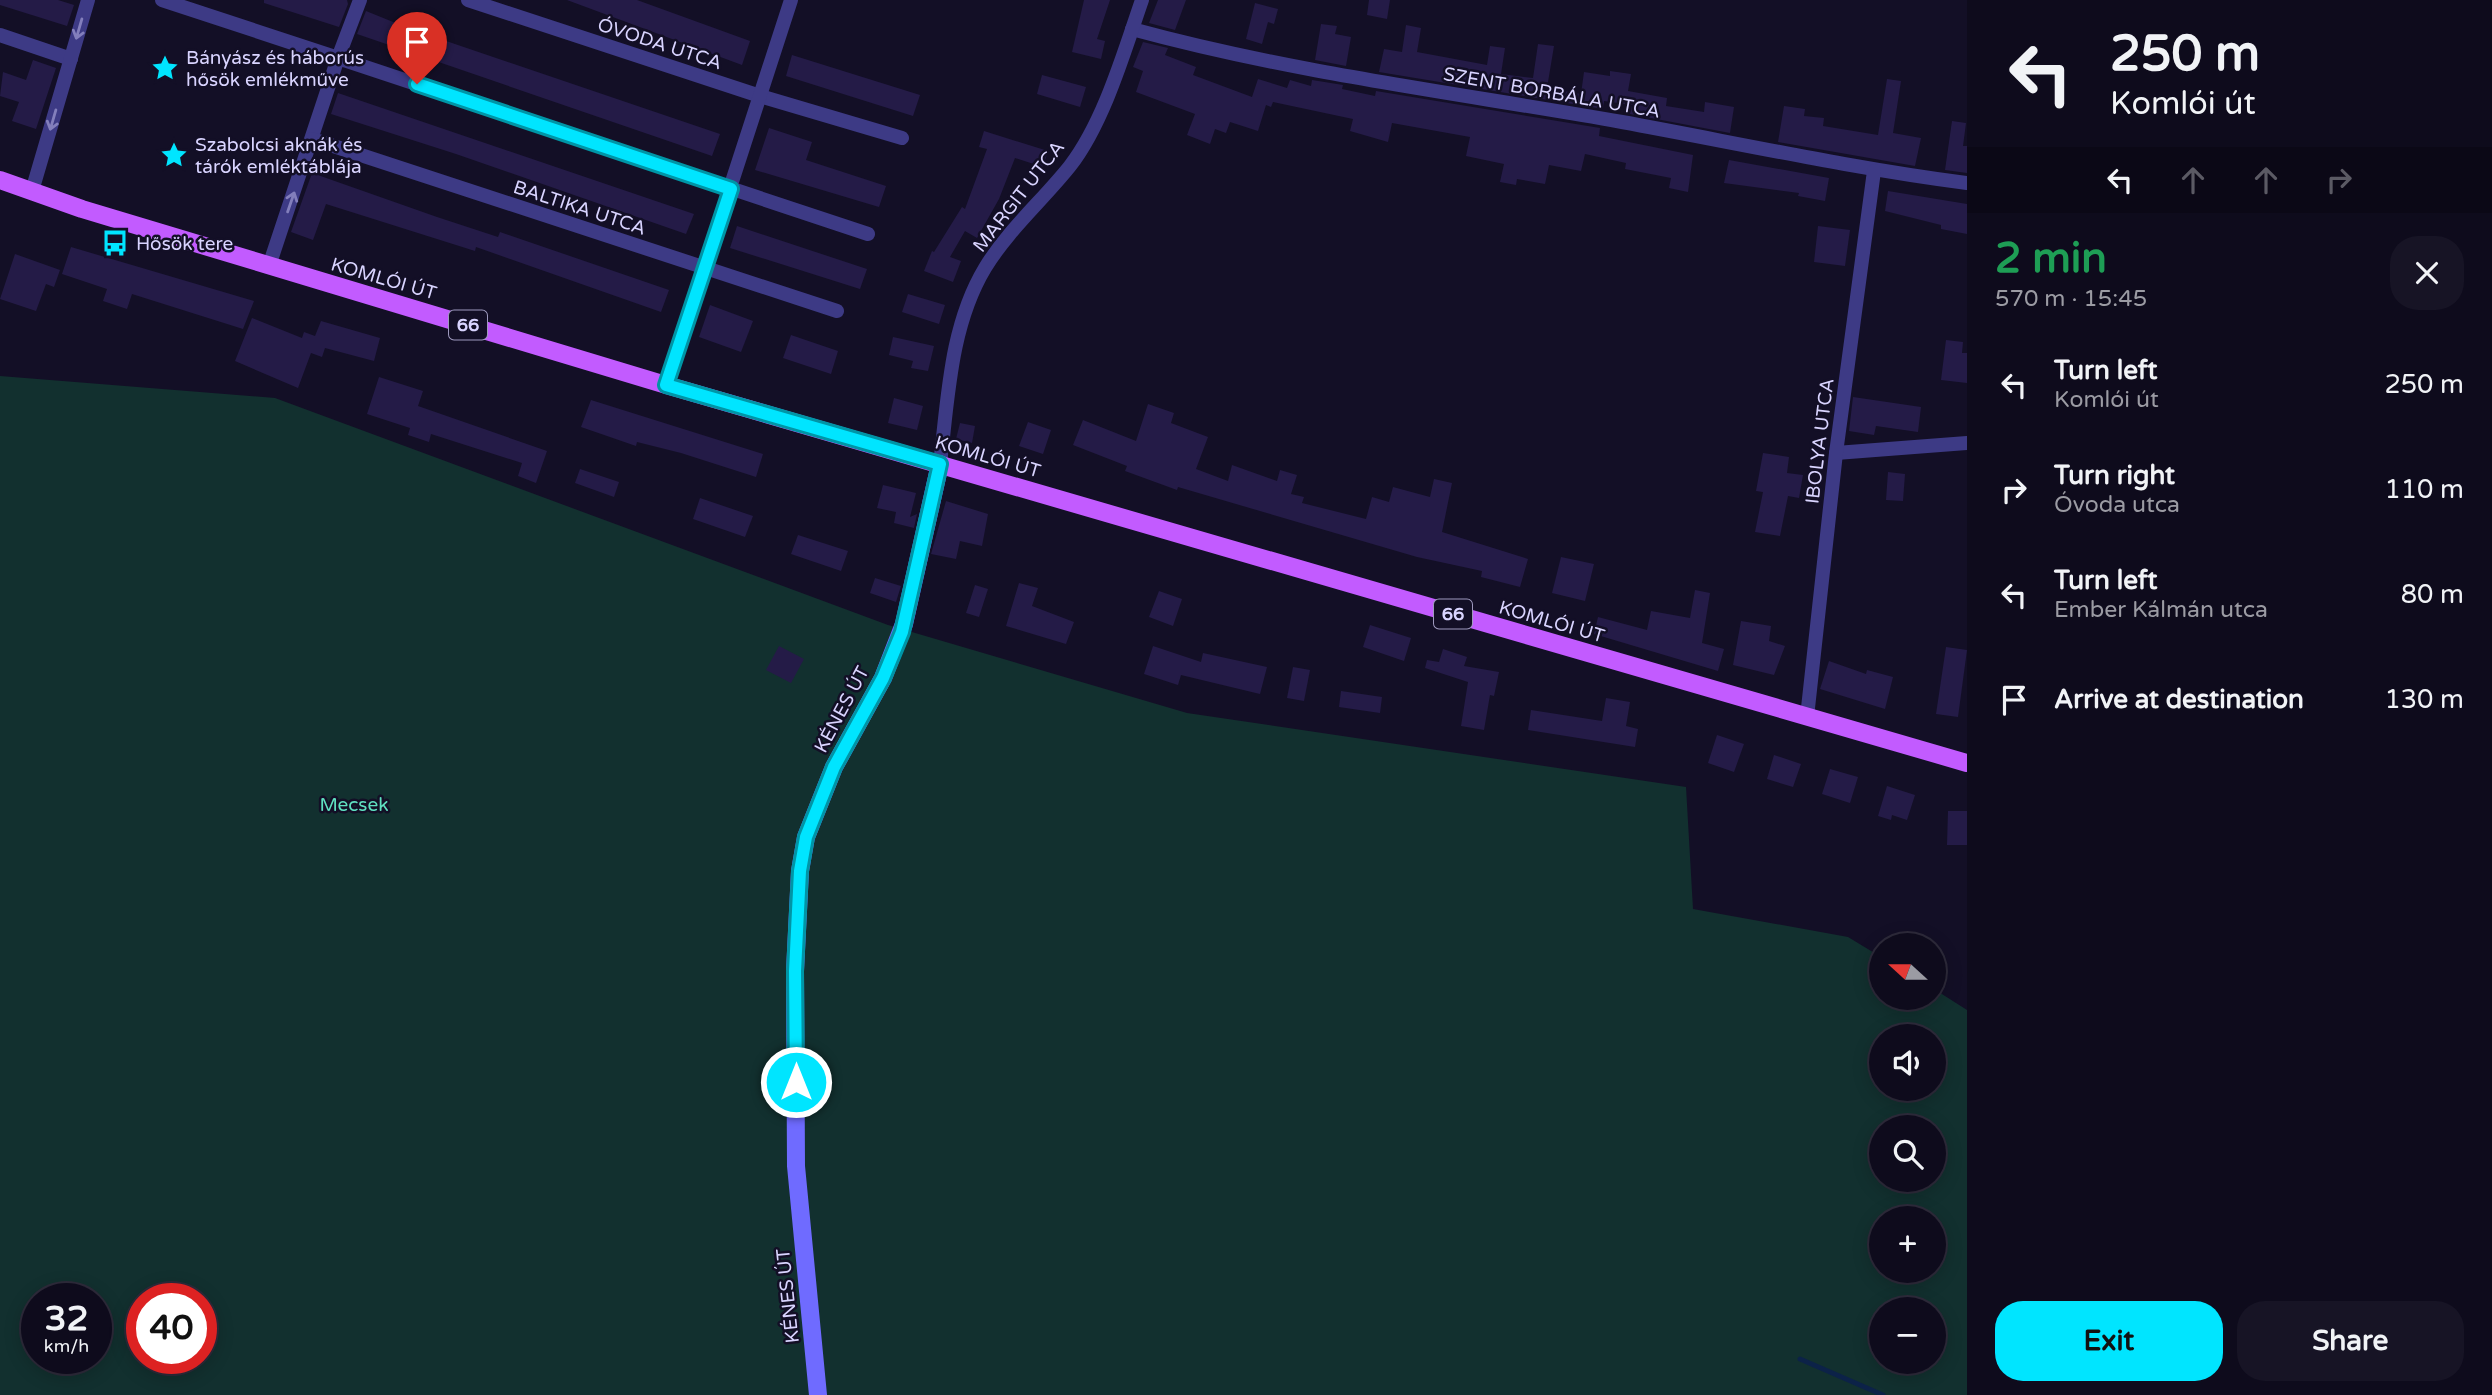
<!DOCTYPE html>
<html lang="en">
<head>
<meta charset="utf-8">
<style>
  body { margin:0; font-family:"Varela Round",sans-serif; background:#171425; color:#f1f3f6; height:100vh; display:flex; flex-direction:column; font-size:26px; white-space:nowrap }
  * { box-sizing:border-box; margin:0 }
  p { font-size:23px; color:#9b9ba3 }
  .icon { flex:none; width:38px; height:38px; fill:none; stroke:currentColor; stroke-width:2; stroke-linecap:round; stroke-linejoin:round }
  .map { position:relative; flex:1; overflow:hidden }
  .drawer { display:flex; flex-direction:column; background:#0e0b1c; width:525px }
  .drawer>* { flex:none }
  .top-card { background:#0e0b1c; color:#f1f3f6; overflow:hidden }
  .needle { width:46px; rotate:291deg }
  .buttons { position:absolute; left:1869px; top:933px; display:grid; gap:14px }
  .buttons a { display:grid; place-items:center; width:77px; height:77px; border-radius:50%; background:#0e0b1c; box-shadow:0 4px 18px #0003,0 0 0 2px #2e2b3b; font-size:35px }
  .speed { position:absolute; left:21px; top:1283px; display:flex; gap:14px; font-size:35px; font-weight:700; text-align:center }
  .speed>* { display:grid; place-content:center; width:91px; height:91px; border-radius:50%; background:#0e0b1c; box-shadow:0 4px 18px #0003,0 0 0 2px #2e2b3b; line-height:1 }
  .speed small { font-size:18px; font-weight:400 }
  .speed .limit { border:10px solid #d22; background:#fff; color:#111 }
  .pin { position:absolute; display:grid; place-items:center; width:60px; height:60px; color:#fff; margin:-72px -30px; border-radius:50% 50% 50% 0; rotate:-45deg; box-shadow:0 0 7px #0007 }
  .pin .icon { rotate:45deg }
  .me { position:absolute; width:77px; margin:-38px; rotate:0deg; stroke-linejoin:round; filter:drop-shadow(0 0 5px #0008) }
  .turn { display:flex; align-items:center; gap:24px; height:147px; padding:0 28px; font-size:32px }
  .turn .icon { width:91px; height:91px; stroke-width:2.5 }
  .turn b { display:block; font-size:49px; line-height:60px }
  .lanes { display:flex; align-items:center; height:66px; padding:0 28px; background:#0003; justify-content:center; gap:35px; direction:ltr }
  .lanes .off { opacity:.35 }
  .round { display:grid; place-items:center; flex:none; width:74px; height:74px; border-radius:28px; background:#171425 }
  .overview { display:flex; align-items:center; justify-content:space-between; height:119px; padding:0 28px }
  h1 { font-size:42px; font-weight:700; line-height:52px; color:#1e9e55 }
  .cta { display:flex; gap:14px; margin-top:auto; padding:14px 28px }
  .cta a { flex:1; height:80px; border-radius:28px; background:#00e5ff; color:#111; font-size:28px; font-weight:700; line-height:80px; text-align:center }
  .cta a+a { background:#171425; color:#f1f3f6 }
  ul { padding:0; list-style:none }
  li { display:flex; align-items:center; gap:21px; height:105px; padding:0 28px }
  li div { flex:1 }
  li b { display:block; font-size:26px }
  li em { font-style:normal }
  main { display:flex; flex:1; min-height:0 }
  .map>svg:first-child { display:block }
  .green { fill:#12302f; fill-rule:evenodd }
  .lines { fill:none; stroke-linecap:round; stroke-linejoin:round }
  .stream { stroke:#0c2248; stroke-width:5 }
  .building { fill:#241b47 }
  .street { stroke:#3d3a85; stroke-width:14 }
  .secondary { stroke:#6f6bff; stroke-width:18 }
  .primary { stroke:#c25bff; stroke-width:18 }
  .oneway { stroke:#837fbc }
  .route-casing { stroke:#0095a6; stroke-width:18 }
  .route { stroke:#00e5ff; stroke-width:12 }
  .labels { text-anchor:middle; stroke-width:5; stroke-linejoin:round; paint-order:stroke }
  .shield { fill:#130f26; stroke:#9e99be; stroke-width:2 }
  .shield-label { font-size:18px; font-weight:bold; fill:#d9d4ff }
  .street-label { font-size:19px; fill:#d9d4ff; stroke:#130f26 }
  .poi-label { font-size:19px; fill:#d9d4ff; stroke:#130f26; text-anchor:start }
  .park-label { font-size:19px; fill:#5fe0c0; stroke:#130f26 }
</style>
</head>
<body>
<main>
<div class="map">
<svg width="1967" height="1395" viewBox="0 0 1967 1395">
  <rect width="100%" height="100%" fill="#130f26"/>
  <!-- green -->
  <path class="green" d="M0,376L275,398L888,625L1187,713L1686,787L1693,909L1848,937L1881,957V998H1934V989L1967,1010V1395H0ZM1881,1036H1934V1088H1881ZM1881,1127H1934V1180H1881ZM1881,1218H1934V1270H1881ZM37,1298H96V1358H37ZM142,1298H201V1358H142ZM1881,1309H1934V1362H1881Z"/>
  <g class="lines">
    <!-- stream -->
    <path class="stream" d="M1800,1359L1883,1395"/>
  </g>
  <!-- building -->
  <g class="building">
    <path d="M0,0H58L74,5L67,26L0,5Z"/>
    <path d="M264,0H347L348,4L339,27L264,3Z"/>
    <path d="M567,0H637L750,41L742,65Z"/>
    <path d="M1084,0H1110L1097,39L1105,41L1101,59L1072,52Z"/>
    <path d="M1158,0H1186L1175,30L1149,23Z"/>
    <path d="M1369,0H1390L1387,19L1367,15Z"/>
    <path d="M1255,3L1278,9L1274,24L1268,22L1262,44L1246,39Z"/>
    <path d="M366,11L408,28L720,134L712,156L357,34Z"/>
    <path d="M1321,24L1337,26L1335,34L1351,37L1346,66L1315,60Z"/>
    <path d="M1406,25L1421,28L1417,52L1487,65L1490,46L1505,48L1501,74L1533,78L1538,44L1554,46L1547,88L1581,94L1584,72L1610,76V71L1631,74L1628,91L1667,98L1666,106L1704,112L1705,102L1734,107L1730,133L1630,114L1632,105L1604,101L1603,109L1379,72L1384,49L1402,52Z"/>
    <path d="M1143,42L1168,48L1165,55L1196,67L1193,75L1252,97L1258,79L1287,88L1290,80L1311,86L1312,80L1343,85L1342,89L1375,96L1376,91L1600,128L1599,136L1693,155L1688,192L1669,188L1671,178L1625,169L1626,163L1585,154L1581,171L1549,165L1545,184L1517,179L1516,185L1500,182L1504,164L1466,156L1470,137L1392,123L1388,142L1350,131L1353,119L1273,102L1271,107L1266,105L1258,131L1230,122L1226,133L1215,129L1210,144L1187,135L1195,114L1136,92L1143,71L1133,67Z"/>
    <path d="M792,55L920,95L913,116L786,76Z"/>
    <path d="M33,60L56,68L36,129L12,121L19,102L0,96L3,72L26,80Z"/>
    <path d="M1042,75L1086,87L1080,107L1037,94Z"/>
    <path d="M1887,79L1901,81L1893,133L1921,138L1915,166L1778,142L1784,106L1805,109L1804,116L1824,118L1823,126L1878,135Z"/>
    <path d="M338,93L694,214L686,234L456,154L331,114Z"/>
    <path d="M1952,121L1966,123L1963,146H1967V173L1945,170Z"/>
    <path d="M769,128L812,142L806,160L886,186L879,207L755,170Z"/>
    <path d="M984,131L1048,151L1043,167L1015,158L999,199L977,238L965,231L950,257L961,261L953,282L924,271L932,251L934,252L962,207L965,209L987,149L979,147Z"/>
    <path d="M1729,160L1829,178L1825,201L1798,196L1799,193L1724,183Z"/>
    <path d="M312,173L437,217L498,237L500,232L669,290L661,312L476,247L475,251L326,204L313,240L291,232Z"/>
    <path d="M1888,191L1967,204V234L1941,229V225L1885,211Z"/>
    <path d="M737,226L867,269L860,289L730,248Z"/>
    <path d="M1818,226L1850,230L1845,266L1814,262Z"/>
    <path d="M71,247L254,301L243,329L132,294L127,309L103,301L107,289L62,274Z"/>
    <path d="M15,254L60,270L54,287L46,284L36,311L0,299Z"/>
    <path d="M908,294L945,305L939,324L902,312Z"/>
    <path d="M710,305L753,321L741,352L699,337Z"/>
    <path d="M252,318L302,338L304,332L315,336L321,321L380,338L374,361L325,348L322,357L311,353L298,388L235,361Z"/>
    <path d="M791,335L838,351L831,374L783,358Z"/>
    <path d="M893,337L934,346L928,371L911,368L913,361L889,355Z"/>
    <path d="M1946,340L1963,342L1962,353H1967V383L1941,380Z"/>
    <path d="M379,377L423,391L418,406L547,451L536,483L518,476L522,463L431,434L429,442L408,435L410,428L367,414Z"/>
    <path d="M1853,397L1921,407L1918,432L1876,426L1874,435L1849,431Z"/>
    <path d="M894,398L923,406L917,430L888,423Z"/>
    <path d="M591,400L763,454L756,477L681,453L637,442L636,446L581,427Z"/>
    <path d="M1148,404L1174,413L1171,423L1208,437L1196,469L1228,481L1232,465L1277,481L1280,470L1297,475L1291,494L1304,497L1302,503L1366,519L1372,497L1389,502L1393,487L1430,497L1434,479L1452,483L1442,532L1528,559L1520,587L1481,577L1482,571L1417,557L1178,487L1177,490L1125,471L1127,466L1073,445L1083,420L1136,441Z"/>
    <path d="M1028,422L1051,430L1043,454L1019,446Z"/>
    <path d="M960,423L975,426L972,443L956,439Z"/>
    <path d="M1763,453L1789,457L1787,473L1803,475L1799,498L1788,496L1780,536L1755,532L1763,492L1756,491Z"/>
    <path d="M580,469L619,482L614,497L575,483Z"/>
    <path d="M1888,472L1905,474L1903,501L1886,500Z"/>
    <path d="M883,485L916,493L910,517L917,514L914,528L894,523L896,512L877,508Z"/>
    <path d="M700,498L753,516L745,537L693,519Z"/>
    <path d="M946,501L988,514L982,546L960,541L956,559L931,554Z"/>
    <path d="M798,535L848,551L841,571L791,554Z"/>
    <path d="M1561,557L1594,564L1585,601L1552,593Z"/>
    <path d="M875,578L901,586L896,602L870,593Z"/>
    <path d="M1019,583L1038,588L1032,606L1074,622L1066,644L1006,626Z"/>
    <path d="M975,585L988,589L979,617L966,613Z"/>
    <path d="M1695,590L1710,593L1702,643L1724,649L1718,671L1594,634L1598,617L1647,630L1651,611L1690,618Z"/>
    <path d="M1159,591L1182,599L1173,626L1149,617Z"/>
    <path d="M1741,621L1771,626L1769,641L1785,646L1774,675L1733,665Z"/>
    <path d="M1370,625L1411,638L1404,661L1363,647Z"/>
    <path d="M779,646L804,659L791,683L766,670Z"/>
    <path d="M1153,646L1201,662L1203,653L1267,667L1260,694L1181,675L1178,685L1144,674Z"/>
    <path d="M1946,647L1967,650L1958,717L1936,714Z"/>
    <path d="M1443,649L1467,657L1464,666L1499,672L1494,696L1490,695L1484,730L1461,726L1468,682L1425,668L1427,660L1439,662Z"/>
    <path d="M1829,661L1866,674L1867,670L1893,677L1885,709L1820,689Z"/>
    <path d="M1293,667L1310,670L1304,701L1287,698Z"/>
    <path d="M1341,691L1382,697L1380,713L1339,707Z"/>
    <path d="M1606,698L1630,702L1626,726L1638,729L1635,747L1528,730L1531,710L1602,721Z"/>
    <path d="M1717,735L1744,744L1734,772L1708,763Z"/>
    <path d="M1774,755L1801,764L1793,787L1767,779Z"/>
    <path d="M1830,769L1858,777L1850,803L1822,794Z"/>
    <path d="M1887,786L1915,795L1907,820L1892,815L1891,820L1878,816Z"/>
    <path d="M1948,811H1967V845H1947Z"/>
  </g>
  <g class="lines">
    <!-- street -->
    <g class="street">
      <path d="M162,0L338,58L269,266"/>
      <path d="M360,0L338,58L868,234"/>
      <path d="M468,0L760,96L902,138"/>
      <path d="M1132,29C1293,73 1458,93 1622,122C1737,143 1851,168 1967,183"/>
      <path d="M0,35L71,59"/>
      <path d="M312,139L837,311"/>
      <path d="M32,191L88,0"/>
      <path d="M666,385L791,0"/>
      <path d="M1836,453L1967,443"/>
      <path d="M940,464C948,399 950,326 985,268C1008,230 1043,200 1070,166C1104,122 1124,52 1142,0"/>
      <path d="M1807,717L1836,453L1874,171"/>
    </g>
    <!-- secondary -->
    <path class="secondary" d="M818,1395L796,1166L795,971L800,871L806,837L834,767L883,678L904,624L940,464"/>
    <!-- primary -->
    <path class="primary" d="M0,180L82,209L666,385L1967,763"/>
  </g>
  <!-- one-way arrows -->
  <defs><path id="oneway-shaft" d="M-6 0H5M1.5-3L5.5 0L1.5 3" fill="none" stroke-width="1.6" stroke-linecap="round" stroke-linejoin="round" transform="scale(1.75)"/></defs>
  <g class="oneway">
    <use href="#oneway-shaft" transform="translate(79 29) rotate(106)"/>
    <use href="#oneway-shaft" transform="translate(53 120) rotate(106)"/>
    <use href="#oneway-shaft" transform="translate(291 202) rotate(-71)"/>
  </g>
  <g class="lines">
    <!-- route casing -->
    <g class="route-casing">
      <path id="route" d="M417,84L731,189L666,385L940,464L902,632L883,678L834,767L806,837L800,871L795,971L796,1082"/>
    </g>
    <!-- route -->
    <use href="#route" class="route"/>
  </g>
  <!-- icons -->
  <defs>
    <g id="sight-bare" transform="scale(2.1)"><path d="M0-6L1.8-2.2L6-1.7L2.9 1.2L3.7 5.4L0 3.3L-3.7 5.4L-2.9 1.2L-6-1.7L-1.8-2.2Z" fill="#00e5ff" stroke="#130f26" stroke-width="2.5" paint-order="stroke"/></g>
    <g id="bus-bare" transform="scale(2.1)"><path d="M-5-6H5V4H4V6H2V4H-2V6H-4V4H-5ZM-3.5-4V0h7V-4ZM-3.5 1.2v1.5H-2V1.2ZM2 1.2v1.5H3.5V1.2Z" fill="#00e5ff" stroke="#130f26" stroke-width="2.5" paint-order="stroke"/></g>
  </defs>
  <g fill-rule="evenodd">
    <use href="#sight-bare" x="165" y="68"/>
    <use href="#sight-bare" x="174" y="155"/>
    <use href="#bus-bare" x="115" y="243"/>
  </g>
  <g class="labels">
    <!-- shield labels -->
    <g class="shield">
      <rect x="449" y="310.5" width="38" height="29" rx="5"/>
      <rect x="1434" y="599.5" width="38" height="29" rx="5"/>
    </g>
    <g class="shield-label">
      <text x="468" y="331">66</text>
      <text x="1453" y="620">66</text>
    </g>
    <!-- street labels -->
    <g class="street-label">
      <text transform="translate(660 43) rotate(18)" y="7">ÓVODA UTCA</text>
      <text transform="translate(1552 92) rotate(10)" y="7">SZENT BORBÁLA UTCA</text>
      <text transform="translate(1018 196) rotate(-52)" y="7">MARGIT UTCA</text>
      <text transform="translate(580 207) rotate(18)" y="7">BALTIKA UTCA</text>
      <text transform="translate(384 278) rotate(16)" y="7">KOMLÓI ÚT</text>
      <text transform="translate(1819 441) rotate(-83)" y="7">IBOLYA UTCA</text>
      <text transform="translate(988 456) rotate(16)" y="7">KOMLÓI ÚT</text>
      <text transform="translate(1552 621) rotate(16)" y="7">KOMLÓI ÚT</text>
      <text transform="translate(841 709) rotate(-62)" y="7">KÉNES ÚT</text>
      <text transform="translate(787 1296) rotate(-96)" y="7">KÉNES ÚT</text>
    </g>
    <!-- poi labels -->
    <g class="poi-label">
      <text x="186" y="64">Bányász és háborús<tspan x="186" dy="22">hősök emlékműve</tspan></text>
      <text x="195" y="151">Szabolcsi aknák és<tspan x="195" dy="22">tárók emléktáblája</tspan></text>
      <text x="136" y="250">Hősök tere</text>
    </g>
    <!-- park labels -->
    <g class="park-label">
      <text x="354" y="811">Mecsek</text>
    </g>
  </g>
</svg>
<div class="buttons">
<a><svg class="needle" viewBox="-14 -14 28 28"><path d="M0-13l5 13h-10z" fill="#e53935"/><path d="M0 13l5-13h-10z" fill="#9b9ba3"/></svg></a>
<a><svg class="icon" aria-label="sound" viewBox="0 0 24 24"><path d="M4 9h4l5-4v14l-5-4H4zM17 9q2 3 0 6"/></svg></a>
<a><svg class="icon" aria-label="search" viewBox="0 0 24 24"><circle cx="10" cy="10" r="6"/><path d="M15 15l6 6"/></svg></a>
<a>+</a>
<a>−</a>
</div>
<div class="speed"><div>32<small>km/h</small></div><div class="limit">40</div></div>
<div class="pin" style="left:417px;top:84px;background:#d93025"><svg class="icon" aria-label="arrive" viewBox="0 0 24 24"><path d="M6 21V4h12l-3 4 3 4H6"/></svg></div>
<svg class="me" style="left:796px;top:1082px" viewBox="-20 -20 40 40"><circle r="17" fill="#00e5ff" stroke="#fff" stroke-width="3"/><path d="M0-11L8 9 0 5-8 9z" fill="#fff"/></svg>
</div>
<section class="drawer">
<div class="top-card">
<div class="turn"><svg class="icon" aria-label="left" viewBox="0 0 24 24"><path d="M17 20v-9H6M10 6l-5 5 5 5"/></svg><div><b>250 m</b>Komlói út</div></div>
<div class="lanes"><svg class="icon" aria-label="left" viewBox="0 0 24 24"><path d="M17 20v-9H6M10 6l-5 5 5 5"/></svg><svg class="icon off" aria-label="ahead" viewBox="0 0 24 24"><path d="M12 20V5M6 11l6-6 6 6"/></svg><svg class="icon off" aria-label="ahead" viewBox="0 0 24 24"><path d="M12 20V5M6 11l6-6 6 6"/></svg><svg class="icon off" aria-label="right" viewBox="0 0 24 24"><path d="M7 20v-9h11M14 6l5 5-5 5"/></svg></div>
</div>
<div class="overview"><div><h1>2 min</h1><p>570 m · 15:45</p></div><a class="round"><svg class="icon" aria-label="close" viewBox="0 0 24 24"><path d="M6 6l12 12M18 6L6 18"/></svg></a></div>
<ul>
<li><svg class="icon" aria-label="left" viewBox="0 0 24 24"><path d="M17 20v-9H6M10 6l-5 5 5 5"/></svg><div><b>Turn left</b><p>Komlói út</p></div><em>250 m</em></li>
<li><svg class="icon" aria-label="right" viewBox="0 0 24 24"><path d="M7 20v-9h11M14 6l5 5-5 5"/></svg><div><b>Turn right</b><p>Óvoda utca</p></div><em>110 m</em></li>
<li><svg class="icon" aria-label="left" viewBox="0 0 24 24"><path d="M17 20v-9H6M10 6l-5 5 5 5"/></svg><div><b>Turn left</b><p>Ember Kálmán utca</p></div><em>80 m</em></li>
<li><svg class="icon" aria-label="arrive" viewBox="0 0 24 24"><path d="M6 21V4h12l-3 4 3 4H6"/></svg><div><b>Arrive at destination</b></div><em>130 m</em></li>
</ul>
<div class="cta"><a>Exit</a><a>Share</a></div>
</section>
</main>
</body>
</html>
